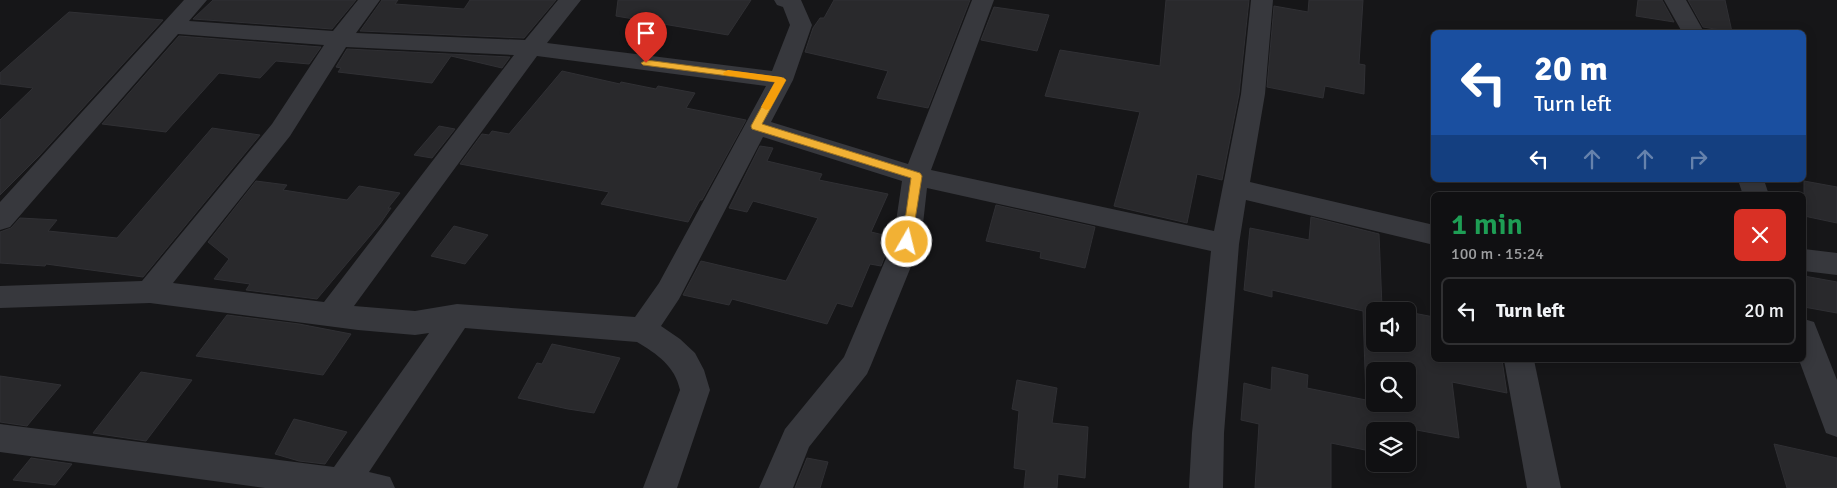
<!DOCTYPE html>
<html lang="en">
<head>
<meta charset="utf-8">
<style>
  body { margin:0; font-family:Signika,sans-serif; background:#19191b; color:#f1f3f6; height:100vh; display:flex; flex-direction:column; font-size:19px; white-space:nowrap }
  * { box-sizing:border-box; margin:0 }
  p { font-size:16px; color:#9c9d9f }
  .icon { flex:none; width:28px; height:28px; fill:none; stroke:currentColor; stroke-width:2; stroke-linecap:round; stroke-linejoin:round }
  .map { position:relative; flex:1; overflow:hidden }
  .details { position:absolute; left:1431px; top:192px; width:375px; height:170px; display:flex; flex-direction:column; background:#101012; border-radius:8px; box-shadow:0 2px 12px #0003,0 0 0 1px #303032 }
  .details>* { flex:none }
  .top-card { position:absolute; left:1431px; top:30px; width:375px; height:152px; border-radius:8px; box-shadow:0 2px 12px #0003,0 0 0 1px #303032; background:#1a4fa0; color:#fff; overflow:hidden }
  .buttons { position:absolute; left:1366px; top:302px; display:grid; gap:10px }
  .buttons a { display:grid; place-items:center; width:50px; height:50px; border-radius:8px; background:#101012; box-shadow:0 2px 12px #0003,0 0 0 1px #303032; font-size:25px }
  .pin { position:absolute; display:grid; place-items:center; width:42px; height:42px; color:#fff; margin:-51px -21px; border-radius:50% 50% 50% 0; rotate:-45deg; box-shadow:0 0 5px #0007 }
  .pin .icon { rotate:45deg }
  .me { position:absolute; width:55px; margin:-28px; rotate:8deg; stroke-linejoin:round; filter:drop-shadow(0 0 4px #0008) }
  .turn { display:flex; align-items:center; gap:18px; height:105px; padding:0 20px; font-size:22px }
  .turn .icon { width:65px; height:65px; stroke-width:2.5 }
  .turn b { display:block; font-size:35px; line-height:42px }
  .lanes { display:flex; align-items:center; height:48px; padding:0 20px; background:#0003; justify-content:center; gap:25px; direction:ltr }
  .lanes .off { opacity:.35 }
  .round { display:grid; place-items:center; flex:none; width:52px; height:52px; border-radius:8px; background:#19191b }
  .overview { display:flex; align-items:center; justify-content:space-between; height:85px; padding:0 20px }
  h1 { font-size:30px; font-weight:600; line-height:38px; color:#1e9e55 }
  ul { padding:0; list-style:none }
  li { display:flex; align-items:center; gap:15px; height:68px; margin:0 10px 8px; padding:0 10px; border:2px solid #303032; border-radius:8px }
  li div { flex:1 }
  li b { display:block; font-size:19px }
  li em { font-style:normal }
  .map>svg:first-child { display:block }
  .building { fill:#29292c; stroke:#303034; fill-rule:evenodd }
  .lines { fill:none; stroke-linecap:round; stroke-linejoin:round }
  .minor { fill:#37383d; fill-rule:evenodd }
  .route { fill:#f2b134; stroke:#9d7322 }
  .slow { fill:#f59e0b }
</style>
</head>
<body>
<div class="map">
<svg width="1837" height="488" viewBox="0 0 1837 488">
  <rect width="100%" height="100%" fill="#161618"/>
  <!-- building -->
  <g class="building">
    <path d="M213,0H356L332,29L193,19Z"/>
    <path d="M382,0H398L395,4L464,9L470,0H556L524,38L360,31Z"/>
    <path d="M618,0H751L728,35L616,16Z"/>
    <path d="M834,0H970L928,108L877,98L888,71L805,52L813,28L820,18H824Z"/>
    <path d="M1166,0H1249L1239,94L1222,180L1197,174L1187,223L1114,206L1140,112L1045,96L1060,50L1160,66Z"/>
    <path d="M1309,0H1363L1359,64L1365,65L1364,94L1325,86L1323,98L1267,87L1274,6L1308,12Z"/>
    <path d="M1638,0H1662L1674,22L1636,16Z"/>
    <path d="M1688,0H1725L1732,32L1703,27Z"/>
    <path d="M994,7L1049,15L1037,51L981,40Z"/>
    <path d="M69,12L163,20L39,156L0,195V120L33,88L0,84V73Z"/>
    <path d="M179,36L321,47L309,64L276,61L260,78L219,73L166,132L102,124Z"/>
    <path d="M347,49L510,57L502,68L451,56L432,83L338,72L341,68L336,67Z"/>
    <path d="M562,71L620,84L621,82L656,89L658,86L695,93L686,108L746,120L702,200H700L688,222L601,204L609,192L460,164L482,134L489,135L492,131L509,134Z"/>
    <path d="M439,126L455,129L432,158L414,155Z"/>
    <path d="M212,128L260,135L143,277L46,264L45,266L0,263V232L11,228L20,218L57,220L48,231L117,238Z"/>
    <path d="M760,146L773,148L767,161L822,174L819,180L888,194L871,232L892,237L881,266L870,264L852,307L837,303L827,324L732,299L729,305L683,295L701,261L786,281L818,218L753,201L747,212L729,208Z"/>
    <path d="M256,181L287,185L283,190L347,200L359,186L400,193L388,208H391L380,224L317,299L246,290L250,284L214,279L229,259L208,242Z"/>
    <path d="M1804,181L1837,187V223L1804,216Z"/>
    <path d="M996,205L1095,227L1085,268L1040,258L1041,252L986,241Z"/>
    <path d="M1311,217L1379,234L1382,307L1405,311H1375V344H1408V312L1434,317V360H1502L1507,393L1452,382L1459,438L1369,421L1370,451L1331,443V488H1255L1259,424L1241,420L1244,383L1271,390L1272,367L1308,375L1307,388L1366,400L1363,311L1272,290V297L1244,290L1250,228L1309,240ZM1375,371H1408V404H1375Z"/>
    <path d="M454,226L488,235L465,264L431,256Z"/>
    <path d="M1804,276L1837,282V313L1804,307Z"/>
    <path d="M227,315L299,324L351,334L323,375L196,356Z"/>
    <path d="M552,344L620,358L594,413L568,409L518,398L537,363L542,364Z"/>
    <path d="M141,372L192,380L146,441L93,433Z"/>
    <path d="M0,376L61,385L27,426L0,422Z"/>
    <path d="M1017,380L1057,388L1052,423L1088,427L1085,478L1058,474L1057,488H1024L1026,470L1014,468L1019,411L1012,409Z"/>
    <path d="M294,419L347,432L325,464L299,461L275,454Z"/>
    <path d="M1774,444L1837,458V488H1787Z"/>
    <path d="M31,458L72,464L55,485L13,480Z"/>
    <path d="M807,458L828,462L820,488H795Z"/>
  </g>
  <g class="lines">
    <!-- minor -->
    <g class="minor">
      <path d="M184,0H207L189,21L333,31L358,0H380L356,33L525,40L558,0H581L547,43L772,71L790,25L783,7L777,5L774,0H801L812,25L793,80L771,122L908,164L972,0H994L931,170L1214,231L1241,94L1251,0H1273L1265,94L1250,182L1434,225V245L1246,200L1239,244L1224,433L1223,488H1189L1192,433L1211,251L927,188L921,242L871,365L867,374L809,447L793,488H759L785,429L844,357L893,242L902,181L763,137L679,299L661,326L680,339L695,353L704,370L710,390L677,488H643L680,390C675,366 657,354 637,342L465,328L369,472L390,477L395,488H265L0,452V424L334,467L429,333L415,335L358,330L150,303L0,308V286L142,281L272,124L324,45L178,34L10,227L0,230V202ZM346,47L514,55L324,302L173,283L290,136ZM537,56L766,86L659,283L635,317L457,304L415,311L354,306Z"/>
      <path d="M1664,0H1686L1704,32H1682Z"/>
      <path d="M1738,180H1764L1769,195H1743Z"/>
      <path d="M1804,249L1837,253V275L1804,271Z"/>
      <path d="M1804,319L1814,322L1837,380V437L1826,433L1799,360H1804Z"/>
      <path d="M1504,360H1534L1561,488H1527Z"/>
    </g>
  </g>
  <!-- route -->
  <path class="route" d="M646,60L784,78L786,80L762,124L920,173L922,176L911,245H903L902,242L911,178L752,129L751,126L775,82L643,65L641,63Z"/>
  <!-- slow -->
  <path class="slow" d="M728,70L781,77L786,80L770,109L766,110L761,107L775,82L724,75L723,73Z"/>
</svg>
<div class="buttons">
<a><svg class="icon" aria-label="sound" viewBox="0 0 24 24"><path d="M4 9h4l5-4v14l-5-4H4zM17 9q2 3 0 6"/></svg></a>
<a><svg class="icon" aria-label="search" viewBox="0 0 24 24"><circle cx="10" cy="10" r="6"/><path d="M15 15l6 6"/></svg></a>
<a><svg class="icon" aria-label="layers" viewBox="0 0 24 24"><path d="M12 4l9 5-9 5-9-5zM3 14l9 5 9-5"/></svg></a>
</div>
<div class="pin" style="left:646px;top:63px;background:#d93025"><svg class="icon" aria-label="arrive" viewBox="0 0 24 24"><path d="M6 21V4h12l-3 4 3 4H6"/></svg></div>
<svg class="me" style="left:907px;top:242px" viewBox="-20 -20 40 40"><circle r="17" fill="#f2b134" stroke="#fff" stroke-width="3"/><path d="M0-11L8 9 0 5-8 9z" fill="#fff"/></svg>
<div class="top-card">
<div class="turn"><svg class="icon" aria-label="left" viewBox="0 0 24 24"><path d="M17 20v-9H6M10 6l-5 5 5 5"/></svg><div><b>20 m</b>Turn left</div></div>
<div class="lanes"><svg class="icon" aria-label="left" viewBox="0 0 24 24"><path d="M17 20v-9H6M10 6l-5 5 5 5"/></svg><svg class="icon off" aria-label="ahead" viewBox="0 0 24 24"><path d="M12 20V5M6 11l6-6 6 6"/></svg><svg class="icon off" aria-label="ahead" viewBox="0 0 24 24"><path d="M12 20V5M6 11l6-6 6 6"/></svg><svg class="icon off" aria-label="right" viewBox="0 0 24 24"><path d="M7 20v-9h11M14 6l5 5-5 5"/></svg></div>
</div>
<section class="details">
<div class="overview"><div><h1>1 min</h1><p>100 m · 15:24</p></div><a class="round" style="background:#d93025;color:#fff"><svg class="icon" aria-label="close" viewBox="0 0 24 24"><path d="M6 6l12 12M18 6L6 18"/></svg></a></div>
<ul>
<li><svg class="icon" aria-label="left" viewBox="0 0 24 24"><path d="M17 20v-9H6M10 6l-5 5 5 5"/></svg><div><b>Turn left</b></div><em>20 m</em></li>
</ul>
</section>
</div>
</body>
</html>
